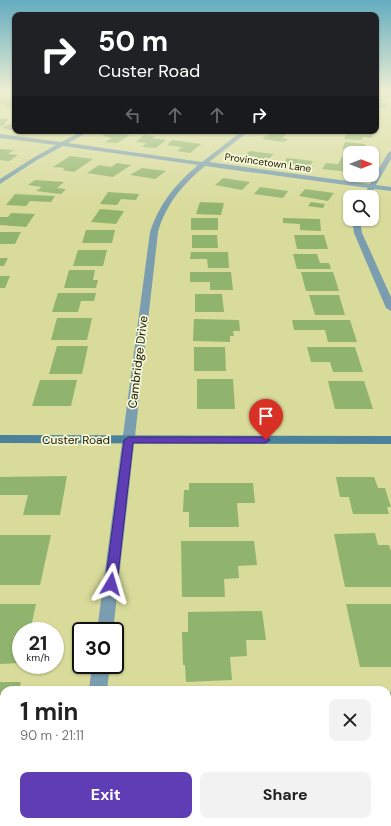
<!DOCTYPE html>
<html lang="en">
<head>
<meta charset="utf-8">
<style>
  body { margin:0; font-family:"DM Sans",sans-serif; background:#f2f2f2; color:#222; height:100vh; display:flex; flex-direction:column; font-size:15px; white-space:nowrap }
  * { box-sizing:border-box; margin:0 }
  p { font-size:13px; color:#767676 }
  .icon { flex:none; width:22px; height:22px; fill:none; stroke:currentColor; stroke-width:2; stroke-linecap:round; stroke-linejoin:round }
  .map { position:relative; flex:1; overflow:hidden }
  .details { position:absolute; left:0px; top:686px; width:391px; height:140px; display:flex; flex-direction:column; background:#fff; border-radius:12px 12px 0 0; box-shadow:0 1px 3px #0004 }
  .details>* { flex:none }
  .banner { position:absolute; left:12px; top:12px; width:367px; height:122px; border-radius:8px; box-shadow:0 1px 3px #0004; background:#202124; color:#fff; overflow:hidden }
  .needle { width:26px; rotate:90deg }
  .controls { position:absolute; left:343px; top:146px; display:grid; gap:8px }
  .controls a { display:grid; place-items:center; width:36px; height:36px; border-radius:8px; background:#fff; box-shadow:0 1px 3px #0004; font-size:20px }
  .speed { position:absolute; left:12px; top:622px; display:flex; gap:8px; font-size:20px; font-weight:700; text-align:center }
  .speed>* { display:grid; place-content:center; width:52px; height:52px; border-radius:50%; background:#fff; box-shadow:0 1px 3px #0004; line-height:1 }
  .speed small { font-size:10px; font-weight:400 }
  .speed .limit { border:2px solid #111; border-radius:6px; background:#fff; color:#111 }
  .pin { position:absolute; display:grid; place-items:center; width:34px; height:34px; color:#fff; margin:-41px -17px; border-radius:50% 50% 50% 0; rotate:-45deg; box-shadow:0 0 4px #0007 }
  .pin .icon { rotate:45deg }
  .me { position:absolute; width:44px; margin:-22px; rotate:7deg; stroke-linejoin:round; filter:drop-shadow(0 0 3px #0008) }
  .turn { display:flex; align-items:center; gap:14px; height:84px; padding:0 20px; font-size:18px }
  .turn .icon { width:52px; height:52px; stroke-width:2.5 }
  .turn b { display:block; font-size:28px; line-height:34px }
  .lanes { display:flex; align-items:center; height:38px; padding:0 20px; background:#0003; justify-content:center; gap:20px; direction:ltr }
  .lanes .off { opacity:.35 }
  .round { display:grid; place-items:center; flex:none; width:42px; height:42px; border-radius:8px; background:#f2f2f2 }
  .summary { display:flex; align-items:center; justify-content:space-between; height:68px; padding:0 20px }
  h1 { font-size:24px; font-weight:700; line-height:30px }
  .cta { display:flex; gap:8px; margin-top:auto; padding:8px 20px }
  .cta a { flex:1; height:46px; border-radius:8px; background:#5e3db5; color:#fff; font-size:16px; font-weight:700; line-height:46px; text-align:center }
  .cta a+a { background:#f2f2f2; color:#222 }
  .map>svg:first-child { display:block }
  .building { fill:#90b36d }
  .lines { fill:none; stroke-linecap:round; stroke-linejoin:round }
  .street { fill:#7a9daf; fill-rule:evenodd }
  .secondary { fill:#4b819b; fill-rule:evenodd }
  .route { fill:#5e3db5; stroke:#3d2876 }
  .labels { text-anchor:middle; stroke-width:3.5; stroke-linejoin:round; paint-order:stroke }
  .far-street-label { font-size:10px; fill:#161600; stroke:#f7f9d9 }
  .street-label { font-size:12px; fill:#161600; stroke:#f7f9d9 }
</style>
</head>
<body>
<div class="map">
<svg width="391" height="826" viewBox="0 0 391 826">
  <rect width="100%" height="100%" fill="#d8db9a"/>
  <!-- building -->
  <g class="building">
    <path d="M376,95L391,96V97L384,98L383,101L376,100Z"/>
    <path d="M6,99H15V107L6,108V105L0,104V100Z"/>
    <path d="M376,102L387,103L385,108H376Z"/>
    <path d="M0,119H8L3,126H0Z"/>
    <path d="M15,122V128L11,130L1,128Z"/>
    <path d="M40,131H61V134H39Z"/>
    <path d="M109,132L130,135L117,143L105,142L112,138L102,136Z"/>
    <path d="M271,132L287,134L282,138L288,139L284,142L262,139Z"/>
    <path d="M347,132L373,134L372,138L363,137L361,140L344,139Z"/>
    <path d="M144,135L155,136L152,138L166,140L156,148L142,147L147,143L136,142Z"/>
    <path d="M172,140L201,144L190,153L177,151L182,147L167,145Z"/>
    <path d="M345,142L365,144L363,151L342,149Z"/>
    <path d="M0,149L14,150L8,154L18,155L9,161L0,160Z"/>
    <path d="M250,151L274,154L265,162L254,161L258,157L245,155Z"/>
    <path d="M70,156L93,159L74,172L62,170L65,168L53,167Z"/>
    <path d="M342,157L350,158L349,172L322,169L326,163L338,164Z"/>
    <path d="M287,158L313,161L309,167L283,164Z"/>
    <path d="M117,163L131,165L113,177L87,173L99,165L111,167Z"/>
    <path d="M142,168L166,171L155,179L130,175Z"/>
    <path d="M223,178L250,182L242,190L215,185Z"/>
    <path d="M35,180L64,182L57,188L66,189L61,194L36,191L42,187L28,185Z"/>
    <path d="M260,187L288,191L283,198L254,194Z"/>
    <path d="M305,189L334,193L328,201L299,196Z"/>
    <path d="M108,192L139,194L136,200L121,199L117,205L100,204Z"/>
    <path d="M15,194L55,196L51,202L30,201L26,206L6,205Z"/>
    <path d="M200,202L224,203L221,215L196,214Z"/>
    <path d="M311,202L325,204L323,208L308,206Z"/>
    <path d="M100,209L124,211L116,224L91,222Z"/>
    <path d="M11,213L35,214L26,227L0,225V217H8Z"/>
    <rect x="191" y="218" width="27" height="12"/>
    <path d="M283,218L320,219L321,231L300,230V224L283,223Z"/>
    <path d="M86,230H115L112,243H82Z"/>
    <path d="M0,232H21L15,244H0Z"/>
    <path d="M192,235H217L218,248H192Z"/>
    <path d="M294,235H324L328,249H297Z"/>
    <path d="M78,250H107L103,266H73Z"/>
    <path d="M191,252H228L229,268H208L207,259H190Z"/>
    <path d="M293,254H317L320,263H329L331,269H297Z"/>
    <path d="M0,258H8L4,266H0Z"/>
    <path d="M69,270H95L93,280H98L96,288H64Z"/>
    <path d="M190,272H231L233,290H210V282H190Z"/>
    <path d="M301,272H333L339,291H306Z"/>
    <path d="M0,276H10L5,288H0Z"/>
    <path d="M58,293H96L94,301H81L78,312H52Z"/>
    <path d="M195,294H222L224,312H195Z"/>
    <path d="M309,295H339L345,315H315Z"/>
    <path d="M57,318H92L87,340H51Z"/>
    <path d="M194,319L239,320L240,331H233L234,336H230V342L193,341Z"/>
    <path d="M292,320H350L357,342H328L325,330H294Z"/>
    <path d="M57,346H88L82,374H49Z"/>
    <path d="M194,347H225L226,371H194Z"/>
    <path d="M307,347H355L363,372H333L330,362H311Z"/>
    <path d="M197,379H233L235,409H197Z"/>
    <path d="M40,380H77L71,406H32Z"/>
    <path d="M328,381H364L373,409H335Z"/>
    <path d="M67,476L60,515H23L28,495H0V477Z"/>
    <path d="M336,477H374L378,488H385L391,507H387L389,514H353L349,497H340Z"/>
    <path d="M189,483H253L255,503H237L239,527H189V512H183L184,490H189Z"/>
    <path d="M375,533L378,545H389L391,551V587H345L334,534Z"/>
    <path d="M0,535H51L40,585H0Z"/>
    <path d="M181,541H254L257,565L238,566L239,578L224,579L225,597H182Z"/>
    <path d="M0,604H36L31,627H34L33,631H21V663L0,664Z"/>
    <path d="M346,604H391V667H360Z"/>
    <path d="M262,611L266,640H246L247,656L230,657L232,680L186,682L185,665H183L182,632H188V612Z"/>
    <path d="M0,682H21L19,690H4V763H0Z"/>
    <rect x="387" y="692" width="4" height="85"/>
    <rect x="169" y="822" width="100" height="4"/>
  </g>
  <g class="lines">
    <!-- street -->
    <g class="street">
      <path d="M0,92H15V94L2,93Z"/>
      <path d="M83,131H90L68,143L202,162L242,131H249L209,162L370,184L388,153L391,151V159L376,185L391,187V191L374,189L370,197H362L368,188L205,166C183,184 166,204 158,232L113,631H97L150,232C159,204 176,183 198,165L63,146L37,160L0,184V179L33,158L56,145L0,138V134L61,142Z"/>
      <path d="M352,219H360L362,233L391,297V311L386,308L354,233Z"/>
      <path d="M92,665H110L107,690H89Z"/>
      <path d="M70,822H92L91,826H69Z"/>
    </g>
    <!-- secondary -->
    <path class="secondary" d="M0,435L391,436V444L0,443Z"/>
  </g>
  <!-- sky -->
  <linearGradient id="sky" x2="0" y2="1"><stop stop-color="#64acc0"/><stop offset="0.44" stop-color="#edefd2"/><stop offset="1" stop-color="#edefd2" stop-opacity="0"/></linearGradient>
  <rect width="391" height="207" fill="url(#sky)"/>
  <!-- route -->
  <path class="route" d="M129,437H266L270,440L266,443H133L117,584L115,587L111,589L107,587L105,584L124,440Z"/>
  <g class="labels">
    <!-- far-street labels -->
    <g class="far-street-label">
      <text transform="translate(268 162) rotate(8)" y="4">Provincetown Lane</text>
    </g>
    <!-- street labels -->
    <g class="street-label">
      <text transform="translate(138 362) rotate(-83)" y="4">Cambridge Drive</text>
      <text x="76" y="444">Custer Road</text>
    </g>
  </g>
</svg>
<div class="controls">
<a><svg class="needle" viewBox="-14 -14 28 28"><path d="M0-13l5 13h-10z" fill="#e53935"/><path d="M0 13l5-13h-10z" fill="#767676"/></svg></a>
<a><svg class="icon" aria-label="search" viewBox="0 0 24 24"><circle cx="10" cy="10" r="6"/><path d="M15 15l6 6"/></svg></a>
</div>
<div class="speed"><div>21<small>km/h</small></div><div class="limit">30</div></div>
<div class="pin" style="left:266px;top:440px;background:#d93025"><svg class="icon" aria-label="arrive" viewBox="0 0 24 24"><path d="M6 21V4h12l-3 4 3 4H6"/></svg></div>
<svg class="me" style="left:111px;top:584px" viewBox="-20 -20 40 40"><path d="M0-17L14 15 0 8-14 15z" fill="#5e3db5" stroke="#fff" stroke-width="4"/></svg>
<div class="banner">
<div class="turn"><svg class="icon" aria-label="right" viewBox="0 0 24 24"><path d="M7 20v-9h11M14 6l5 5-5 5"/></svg><div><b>50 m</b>Custer Road</div></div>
<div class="lanes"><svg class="icon off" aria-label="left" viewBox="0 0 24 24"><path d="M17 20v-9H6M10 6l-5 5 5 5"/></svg><svg class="icon off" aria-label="ahead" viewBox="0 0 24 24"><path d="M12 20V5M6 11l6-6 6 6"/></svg><svg class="icon off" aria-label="ahead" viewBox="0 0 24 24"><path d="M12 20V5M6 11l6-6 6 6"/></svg><svg class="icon" aria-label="right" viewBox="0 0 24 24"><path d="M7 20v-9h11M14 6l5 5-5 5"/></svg></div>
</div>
<section class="details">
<div class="summary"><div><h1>1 min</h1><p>90 m · 21:11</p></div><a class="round"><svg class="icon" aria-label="close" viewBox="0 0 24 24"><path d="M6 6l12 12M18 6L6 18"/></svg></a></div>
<div class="cta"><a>Exit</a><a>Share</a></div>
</section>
</div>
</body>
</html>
